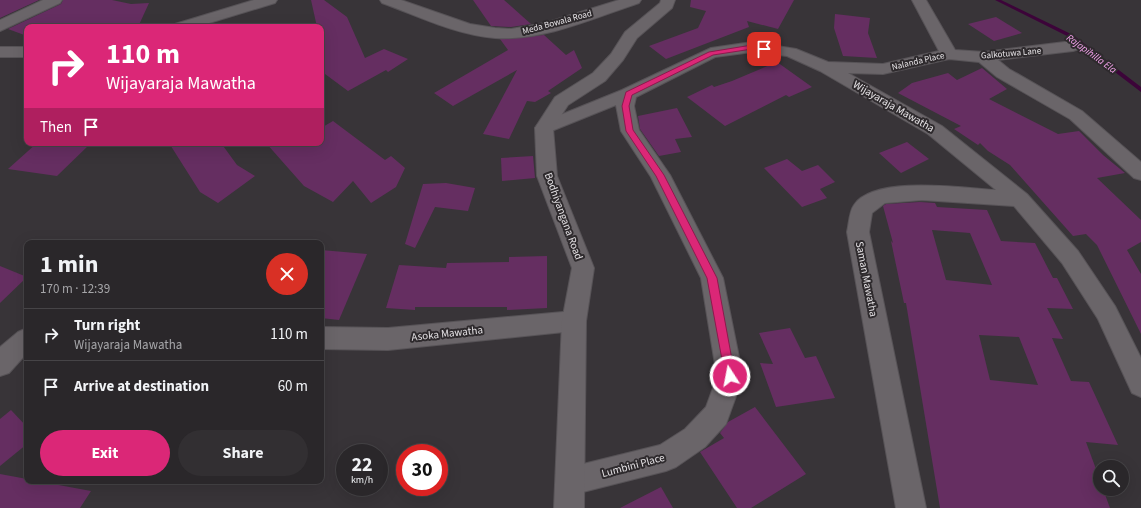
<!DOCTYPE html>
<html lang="en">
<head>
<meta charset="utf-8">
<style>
  body { margin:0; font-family:"Source Sans 3",sans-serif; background:#322f32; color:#f1f3f6; height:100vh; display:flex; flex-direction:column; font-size:15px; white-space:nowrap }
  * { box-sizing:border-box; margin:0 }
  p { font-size:13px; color:#a5a5a8 }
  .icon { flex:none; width:22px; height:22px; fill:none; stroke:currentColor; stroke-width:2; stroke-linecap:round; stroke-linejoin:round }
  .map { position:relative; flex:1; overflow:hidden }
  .sheet { position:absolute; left:24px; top:240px; width:300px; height:244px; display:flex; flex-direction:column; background:#2a272a; border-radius:8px; box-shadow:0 4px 16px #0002,0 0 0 1px #464447 }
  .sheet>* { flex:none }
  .hud { position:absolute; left:24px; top:24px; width:300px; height:122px; border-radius:8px; box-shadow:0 4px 16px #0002,0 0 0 1px #464447; background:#db2777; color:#fff; overflow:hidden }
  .buttons { position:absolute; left:1093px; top:460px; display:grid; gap:8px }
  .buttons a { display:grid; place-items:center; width:36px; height:36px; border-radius:50%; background:#2a272a; box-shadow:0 4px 16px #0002,0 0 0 1px #464447; font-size:20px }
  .speed { position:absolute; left:336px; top:444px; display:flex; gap:8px; font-size:20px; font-weight:700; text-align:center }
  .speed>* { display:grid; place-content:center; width:52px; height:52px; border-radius:50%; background:#2a272a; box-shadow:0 4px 16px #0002,0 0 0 1px #464447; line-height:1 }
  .speed small { font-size:10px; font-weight:400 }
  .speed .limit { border:6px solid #d22; background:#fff; color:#111 }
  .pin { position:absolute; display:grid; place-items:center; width:34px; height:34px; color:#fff; margin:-17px; border-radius:8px; box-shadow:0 2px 6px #0006 }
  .me { position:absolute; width:44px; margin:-22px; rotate:349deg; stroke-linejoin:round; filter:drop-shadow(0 0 3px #0008) }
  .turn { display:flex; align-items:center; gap:14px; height:84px; padding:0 16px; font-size:18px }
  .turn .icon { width:52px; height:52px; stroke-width:2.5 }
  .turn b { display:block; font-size:28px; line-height:34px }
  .then { display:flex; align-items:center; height:38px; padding:0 16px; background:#0003; gap:8px; font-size:15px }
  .round { display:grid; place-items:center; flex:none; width:42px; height:42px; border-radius:21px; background:#322f32 }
  .headline { display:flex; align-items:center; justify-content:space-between; height:68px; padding:0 16px }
  h1 { font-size:24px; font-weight:700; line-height:30px }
  .action { display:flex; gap:8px; margin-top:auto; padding:8px 16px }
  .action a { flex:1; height:46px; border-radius:24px; background:#db2777; color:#fff; font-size:16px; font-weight:700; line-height:46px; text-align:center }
  .action a+a { background:#322f32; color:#f1f3f6 }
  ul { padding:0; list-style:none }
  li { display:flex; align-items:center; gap:12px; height:52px; padding:0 16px; border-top:1px solid #464447 }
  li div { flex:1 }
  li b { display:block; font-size:15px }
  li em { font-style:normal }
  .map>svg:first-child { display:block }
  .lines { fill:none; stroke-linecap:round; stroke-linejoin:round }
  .stream { fill:#3c0439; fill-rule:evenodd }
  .building { fill:#652e61; fill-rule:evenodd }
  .minor-casing { stroke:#575357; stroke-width:2 }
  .tertiary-casing { stroke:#575357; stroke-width:2 }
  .minor { fill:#6a6569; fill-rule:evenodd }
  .tertiary { fill:#6a6569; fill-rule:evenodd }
  .route { fill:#db2777; stroke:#8e194d }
  .labels { text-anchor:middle; stroke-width:4; stroke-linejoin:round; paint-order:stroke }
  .far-street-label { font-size:9px; fill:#e6e3e6; stroke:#2e2a2d }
  .far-water-label { font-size:10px; font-style:italic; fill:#f8a4f0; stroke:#2e2a2d }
  .street-label { font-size:11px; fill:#e6e3e6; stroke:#2e2a2d }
</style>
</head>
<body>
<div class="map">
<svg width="1141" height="508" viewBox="0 0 1141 508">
  <rect width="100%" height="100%" fill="#383438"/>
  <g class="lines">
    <!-- stream -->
    <path class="stream" d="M995,0H1001L1073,35L1141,87V92L1069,37Z"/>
  </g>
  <!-- building -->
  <g class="building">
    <path d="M0,0H39L0,18Z"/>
    <path d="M63,0H112L131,4L149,3L138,27H27V36L8,29L61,4Z"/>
    <path d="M311,0H324L347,17L365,58L384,49L408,59L388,72L386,70L348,91L321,71V27H317Z"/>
    <path d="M473,0H504L531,24L511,27L491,26Z"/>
    <path d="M691,0H794L778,29L747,21L749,27L666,59L649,46L698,28L706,11L690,7Z"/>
    <path d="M835,14L870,18L868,33L877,58L843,56L834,28Z"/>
    <path d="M996,17L1022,33L994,41L968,24Z"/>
    <path d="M544,35L566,55L574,50L582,68L548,91L551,93L535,102L527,101L509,139L483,134L517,70L453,106L434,93L508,50L500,39Z"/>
    <path d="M777,62L812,87L789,97L786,95L725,126L687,97L712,85L714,87L732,81Z"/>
    <path d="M982,68L1007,89L989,99L1058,134L1079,131L1103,155L1125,173L1097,178L1141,220V242L1127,250L1141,274V334L1097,245L1086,234L1073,236L1010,165L988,151L980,143L978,145L954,129L961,126L898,93L912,83L948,73L957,80Z"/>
    <path d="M677,108L692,137L675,139L681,152L659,156L640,129L638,116Z"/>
    <path d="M333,121L385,160L391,156L405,168L396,187L371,203L353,181L333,202L304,186L266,143H321V128Z"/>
    <path d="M907,142L929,159L901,173L879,153Z"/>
    <path d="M37,143H91L57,176L8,169Z"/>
    <path d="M169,143H221L237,165L255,176L218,203L200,192Z"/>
    <path d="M533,156L535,178L502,181L501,158Z"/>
    <path d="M787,159L802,171L818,165L835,182L820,189L827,198L802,207L764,168Z"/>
    <path d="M446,183L475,188L468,211L435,207L415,248L405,244L423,184Z"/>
    <path d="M920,202L935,203L937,207L987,210L1001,241L1035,243L1053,278H1057L1073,309L1047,308L1063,339L1052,338L1071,381L1089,382L1118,445L1086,442L1100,480V489H1103L1110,508H940L906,303H904L891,241L893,243L883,206L886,204ZM932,230L970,233L992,285L946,280ZM979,335L1019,337L1038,385L990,380Z"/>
    <path d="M321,250L367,254L339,320L321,318Z"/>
    <path d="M547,256V308L507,310V307H415V310L386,308L399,265L446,268L447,263L509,262V257Z"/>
    <path d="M0,266L27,277L0,303Z"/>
    <path d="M790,328L805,358L816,356L835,398L776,407L760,363L773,364L759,333Z"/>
    <path d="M755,407L806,474L751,508H737L700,452L724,438L720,433L728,422Z"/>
    <path d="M11,410L27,427V444L0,466V419Z"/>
    <path d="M0,474L27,479V481H37L91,491L80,508H0Z"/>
    <path d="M661,487L673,508H620Z"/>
  </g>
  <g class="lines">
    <!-- minor casing -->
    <g class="minor-casing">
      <g id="minor">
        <path d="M43,0H62L60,3L0,31V20Z"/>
        <path d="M912,0H926L955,50L984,52L1073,41L1079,43L1081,46L1079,49L1073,51L998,60L1009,69L1082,111L1141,162V180L1134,178L1070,119L997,77L979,62L949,59L883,74L848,73L942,126L1027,194L1078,251L1115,306L1141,358V397L1132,393L1098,319L1062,263L1014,206L922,200L885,203L872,213L869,232L926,508H896L847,232C849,224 849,212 854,205C874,175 963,188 996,190L928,134L820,71L787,56L752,52L715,57L636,97L634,106L639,130L670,175L723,278L743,377L726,424L705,447L676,467L666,471L571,495L561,491L557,481L561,471L571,467L660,445L685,429L706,407L717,377L701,278L651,177L621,131L616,105L544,134L538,132L535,128L538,124L622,90L711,48L752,42L796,49L828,62L883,64L939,51Z"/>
        <path d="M574,311L582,314L586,321L582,328L574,331L388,350L321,349V327L388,328Z"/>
        <path d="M27,328V353L9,373L0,376V347L18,332Z"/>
      </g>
    </g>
    <!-- tertiary casing -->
    <g class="tertiary-casing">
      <g id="tertiary">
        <path d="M254,0H277L275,3L196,27H172L175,24Z"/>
        <path d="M380,0H401L470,24L495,28L511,29L545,23L619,0H641L639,3C594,18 544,41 495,38C456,35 418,16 382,3Z"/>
        <path d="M661,0H675L672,8L637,38L623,60L605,81L568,105L553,128L557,176L594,268L586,321L584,508H554L562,321L572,268L537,176L535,128L555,97L593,73L611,54L625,32L660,3Z"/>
        <rect x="0" y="47" width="27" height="10"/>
      </g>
    </g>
    <!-- minor -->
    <use href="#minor" class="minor"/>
    <!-- tertiary -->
    <use href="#tertiary" class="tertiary"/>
  </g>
  <!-- route -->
  <path class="route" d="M752,45L768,49L764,51L752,49L713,55L632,95L629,106L633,130L664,175L717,278L735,376L734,380L730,381L726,380L725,376L707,278L656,176L626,131L622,106L626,92L709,52Z"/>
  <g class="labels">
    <!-- far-street labels -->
    <g class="far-street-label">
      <text transform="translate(557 22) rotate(-15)" y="3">Meda Bowala Road</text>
      <text transform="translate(1011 53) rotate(-5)" y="3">Galkotuwa Lane</text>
      <text transform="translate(918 61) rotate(-13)" y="3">Nalanda Place</text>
    </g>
    <!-- far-water labels -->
    <g class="far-water-label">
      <text transform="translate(1092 53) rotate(36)" y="4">Rajapihilla Ela</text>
    </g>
    <!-- street labels -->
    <g class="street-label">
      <text transform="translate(894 106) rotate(30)" y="4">Wijayaraja Mawatha</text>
      <text transform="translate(564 216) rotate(70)" y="4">Bodhiyangana Road</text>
      <text transform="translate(867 279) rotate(79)" y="4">Saman Mawatha</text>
      <text transform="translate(447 333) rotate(-6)" y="4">Asoka Mawatha</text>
      <text transform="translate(633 465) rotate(-15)" y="4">Lumbini Place</text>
    </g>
  </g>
</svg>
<div class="buttons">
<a><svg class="icon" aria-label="search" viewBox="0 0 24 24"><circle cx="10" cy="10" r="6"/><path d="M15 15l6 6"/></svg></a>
</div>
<div class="speed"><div>22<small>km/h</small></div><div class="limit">30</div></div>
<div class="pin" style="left:764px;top:49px;background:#d93025"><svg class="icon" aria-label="arrive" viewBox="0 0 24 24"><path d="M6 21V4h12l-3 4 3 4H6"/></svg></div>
<svg class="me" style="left:730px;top:376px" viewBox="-20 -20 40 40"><circle r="17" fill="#db2777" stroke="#fff" stroke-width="3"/><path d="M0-11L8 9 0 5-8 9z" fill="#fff"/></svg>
<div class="hud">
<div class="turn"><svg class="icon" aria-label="right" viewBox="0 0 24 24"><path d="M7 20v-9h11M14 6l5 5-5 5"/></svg><div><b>110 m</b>Wijayaraja Mawatha</div></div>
<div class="then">Then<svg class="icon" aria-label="arrive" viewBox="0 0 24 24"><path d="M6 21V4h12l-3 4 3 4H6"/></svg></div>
</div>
<section class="sheet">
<div class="headline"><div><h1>1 min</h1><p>170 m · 12:39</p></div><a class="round" style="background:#d93025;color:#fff"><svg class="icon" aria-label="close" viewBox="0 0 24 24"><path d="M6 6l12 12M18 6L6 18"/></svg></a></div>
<ul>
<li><svg class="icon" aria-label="right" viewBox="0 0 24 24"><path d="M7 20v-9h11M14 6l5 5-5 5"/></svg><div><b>Turn right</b><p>Wijayaraja Mawatha</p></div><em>110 m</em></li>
<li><svg class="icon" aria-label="arrive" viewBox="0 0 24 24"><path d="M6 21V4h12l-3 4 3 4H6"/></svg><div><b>Arrive at destination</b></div><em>60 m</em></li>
</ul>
<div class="action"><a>Exit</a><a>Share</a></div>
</section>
</div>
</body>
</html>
